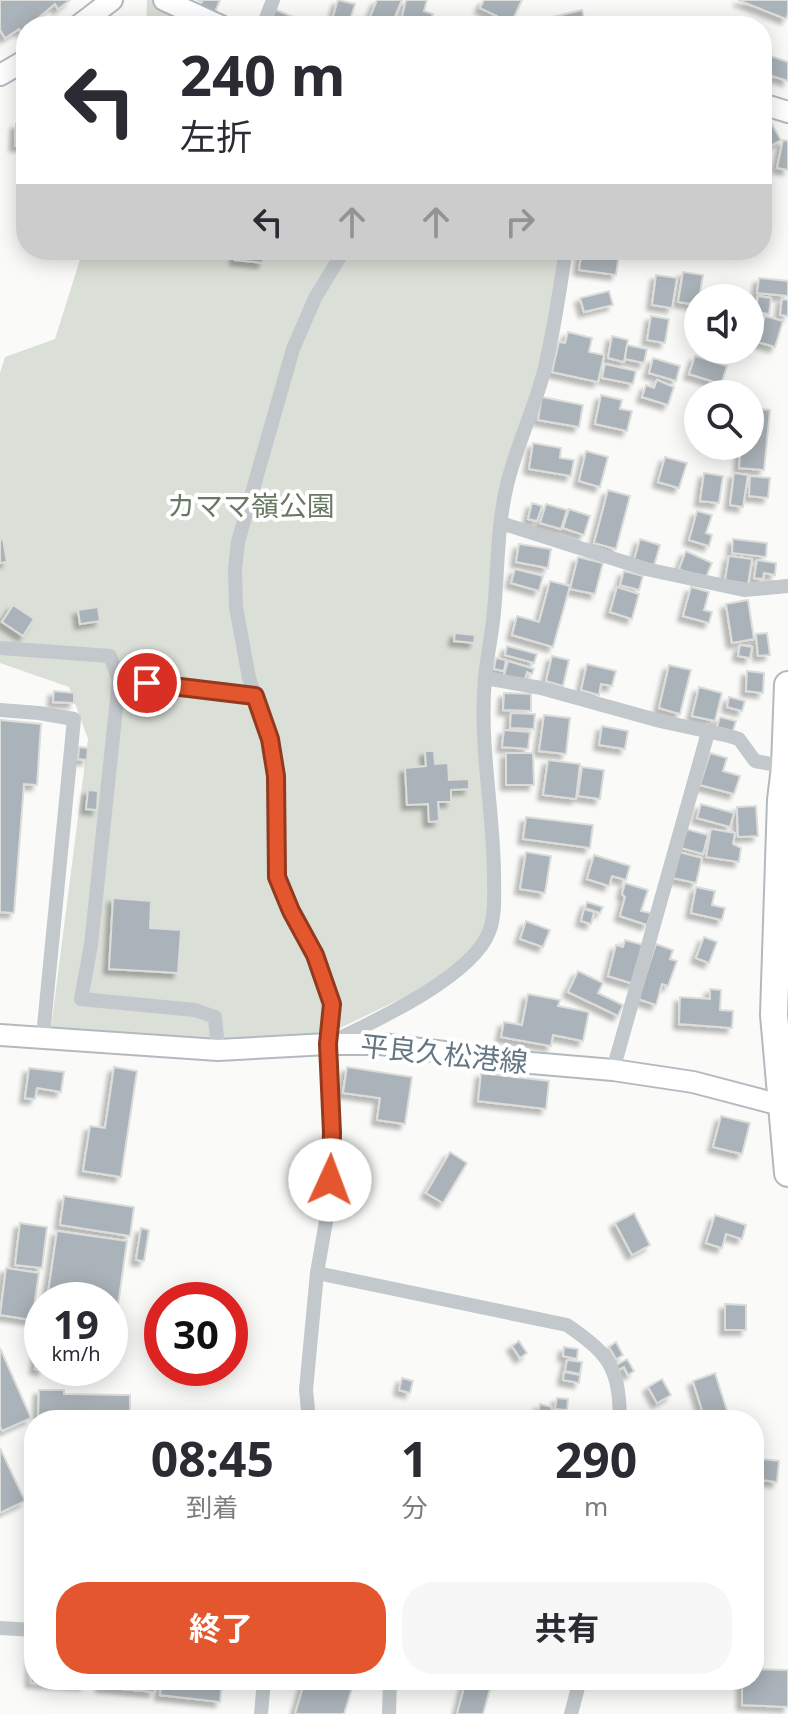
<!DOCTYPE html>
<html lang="ja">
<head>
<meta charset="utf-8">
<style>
  body { margin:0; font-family:"Noto Sans","Noto Sans JP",sans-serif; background:#f7f7f7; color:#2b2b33; height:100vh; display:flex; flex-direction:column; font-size:30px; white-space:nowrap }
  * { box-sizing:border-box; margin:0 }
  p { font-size:26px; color:#7c7c81 }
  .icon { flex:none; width:44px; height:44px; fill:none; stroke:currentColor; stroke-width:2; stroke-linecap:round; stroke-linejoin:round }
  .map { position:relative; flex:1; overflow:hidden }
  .drawer { position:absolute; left:24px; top:1410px; width:740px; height:280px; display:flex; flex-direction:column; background:#fff; border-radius:32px; box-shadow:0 4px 20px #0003 }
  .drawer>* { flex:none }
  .top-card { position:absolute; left:16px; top:16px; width:756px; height:244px; border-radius:32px; box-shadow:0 4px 20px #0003; background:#fff; color:#2b2b33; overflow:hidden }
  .controls { position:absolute; left:684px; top:284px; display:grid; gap:16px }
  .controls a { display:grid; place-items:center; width:80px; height:80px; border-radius:50%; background:#fff; box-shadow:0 4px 20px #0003; font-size:40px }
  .speed { position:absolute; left:24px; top:1282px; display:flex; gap:16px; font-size:40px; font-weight:700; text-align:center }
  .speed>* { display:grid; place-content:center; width:104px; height:104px; border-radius:50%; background:#fff; box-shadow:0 4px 20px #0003; line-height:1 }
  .speed small { font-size:20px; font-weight:400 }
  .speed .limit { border:12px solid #d22; background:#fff; color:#111 }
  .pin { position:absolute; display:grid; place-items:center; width:68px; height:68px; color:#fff; margin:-34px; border:4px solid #fff; border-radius:50%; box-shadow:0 2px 8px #0007 }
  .me { position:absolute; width:88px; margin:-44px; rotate:2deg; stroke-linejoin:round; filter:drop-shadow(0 0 6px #0008) }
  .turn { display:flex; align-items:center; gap:28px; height:168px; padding:0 32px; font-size:36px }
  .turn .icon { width:104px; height:104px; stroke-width:2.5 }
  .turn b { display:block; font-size:56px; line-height:68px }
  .lanes { display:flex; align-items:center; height:76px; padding:0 32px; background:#0003; justify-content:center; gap:40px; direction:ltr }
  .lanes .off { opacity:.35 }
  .eta { display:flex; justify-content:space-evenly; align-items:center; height:136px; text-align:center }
  .eta b { font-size:48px; font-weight:700; line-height:56px }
  .action { display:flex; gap:16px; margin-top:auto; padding:16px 32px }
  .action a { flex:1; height:92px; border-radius:32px; background:#e4572e; color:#fff; font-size:32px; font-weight:700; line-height:92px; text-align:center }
  .action a+a { background:#f7f7f7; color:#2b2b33 }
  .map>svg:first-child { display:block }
  .green { fill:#dadfd7 }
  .building { fill:#aab3b9; stroke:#dcdcda; stroke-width:2; filter:url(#shadow) }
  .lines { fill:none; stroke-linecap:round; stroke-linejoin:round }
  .secondary-casing { stroke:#b3babf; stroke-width:24 }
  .highway-casing { stroke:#b4b9bd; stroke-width:30 }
  .street { stroke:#c3c8cc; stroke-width:14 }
  .secondary { stroke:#fff; stroke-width:20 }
  .highway { stroke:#fff; stroke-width:26 }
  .route-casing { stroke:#94391e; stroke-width:20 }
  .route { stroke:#e4572e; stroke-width:14 }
  .labels { text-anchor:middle; stroke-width:8; stroke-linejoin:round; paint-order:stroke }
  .park-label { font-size:28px; fill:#687a64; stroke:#fff }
  .street-label { font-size:28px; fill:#657683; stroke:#fff }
</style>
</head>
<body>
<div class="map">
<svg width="788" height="1714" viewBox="0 0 788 1714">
  <defs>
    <filter id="shadow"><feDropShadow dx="-5" dy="5" stdDeviation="2" flood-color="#0004"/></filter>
  </defs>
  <rect width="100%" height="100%" fill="#fafaf8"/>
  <!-- green -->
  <g class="green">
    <path d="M147,0H167L222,26H146Z"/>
    <path d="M83,250H565L537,393L501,523L485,678L489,932L452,974L338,1029L336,1044L218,1050L51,1028L88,739L69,687L0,663V373L5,357L55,339Z"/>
  </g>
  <!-- building -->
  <g class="building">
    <path d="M0,0H70L58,9L55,4L21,32L19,29L5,38L0,30Z"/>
    <path d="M197,0H220L215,12L200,5L202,2Z"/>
    <path d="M338,0L355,4L348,26H330Z"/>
    <path d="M377,0H402L393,21L384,17L382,22L370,17Z"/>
    <path d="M406,0H427L424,11L433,14L429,25L402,16Z"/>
    <path d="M484,0H522L512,21L505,17L502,23L495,20L497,16L480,8Z"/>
    <path d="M738,0H788V14L786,19Z"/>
    <path d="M274,9L303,21L301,26H267Z"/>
    <path d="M582,10L586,26H542L540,20Z"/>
    <path d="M762,53L788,62V81L772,76L770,82L763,80L765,73L762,72Z"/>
    <path d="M767,116L781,140L763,150L762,119Z"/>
    <path d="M16,124H26V146H15Z"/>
    <path d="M783,140L788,141V170L777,168Z"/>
    <path d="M236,250H264L263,263L235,260Z"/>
    <path d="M582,250L619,254L616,275L579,270Z"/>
    <path d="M683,272L703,275L698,305L678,302Z"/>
    <path d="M656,275L677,278L672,308L652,305Z"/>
    <path d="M759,278L788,281V296L757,293Z"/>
    <path d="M609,291L613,305L584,312L580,298Z"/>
    <path d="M758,296L771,298L769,314L756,312Z"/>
    <path d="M782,299L788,300V316L780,315Z"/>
    <path d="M651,316L669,319L665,343L647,340Z"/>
    <path d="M765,316L783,321L775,347L758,342Z"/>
    <path d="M568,332L592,338L589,352L604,355L598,382L552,372L559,342L565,343Z"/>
    <path d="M612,336L628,340L624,362L608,358Z"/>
    <path d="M627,345L647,349L644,363L625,359Z"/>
    <path d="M695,356L727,366L721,384L689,374Z"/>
    <path d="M653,358L680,366L676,381L649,373Z"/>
    <path d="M605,364L636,371L633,384L602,378Z"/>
    <path d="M657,380L674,387L668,405L642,397L646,385L654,388Z"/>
    <path d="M601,395L622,400L620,409L632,411L627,431L595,424Z"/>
    <path d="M542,397L583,405L579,427L538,420Z"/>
    <path d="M750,408L770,410L764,470L739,468L741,446H750Z"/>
    <path d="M533,443L561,448L560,458L574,460L571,476L529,469Z"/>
    <path d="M586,451L608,457L600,487L579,481Z"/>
    <path d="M665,457L687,463L679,488L658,482Z"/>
    <path d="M704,473L723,476L719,503L700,501Z"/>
    <path d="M734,473L748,475L743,507L730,505Z"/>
    <path d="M750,476L770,478L768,498L749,496Z"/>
    <path d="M608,490L630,496L616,549L594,543Z"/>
    <path d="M532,503L542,506L537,521L528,519Z"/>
    <path d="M546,504L567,510L561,529L540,523Z"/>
    <path d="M569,509L590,516L584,535L563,528Z"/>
    <path d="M697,511L712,515L706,533L712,535L709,546L689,540Z"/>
    <path d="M3,539L7,562L0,563V540Z"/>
    <path d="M640,539L660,545L654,566L634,560Z"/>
    <path d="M733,539L767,543L766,557L732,553Z"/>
    <path d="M519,544L551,549L548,568L516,562Z"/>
    <path d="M686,551L712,563L705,580L679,569Z"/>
    <path d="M729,556L752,559L748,584L725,580Z"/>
    <path d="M578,557L603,563L595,594L570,589Z"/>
    <path d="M757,560L776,563L775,575L764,573L763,579L754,578Z"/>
    <path d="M515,569L543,576L539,591L511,583Z"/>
    <path d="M624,571L643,576L639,590L620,585Z"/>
    <path d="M550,581L570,586L553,647L512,635L517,616L539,622Z"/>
    <path d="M617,587L639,594L632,619L610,612Z"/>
    <path d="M691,587L709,592L704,610L712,612L709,623L683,616Z"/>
    <path d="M748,600L754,639L732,643L726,604Z"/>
    <path d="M13,605L34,619L23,636L2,622Z"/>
    <path d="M98,607L100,621L80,624L78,610Z"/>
    <path d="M455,633L475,635L474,643L454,641Z"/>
    <path d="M767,633L770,655L758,656L756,634Z"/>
    <path d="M740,645L752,647L750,658L738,656Z"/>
    <path d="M507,646L537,654L534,663L505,655Z"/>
    <path d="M552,656L569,660L563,686L546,681Z"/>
    <path d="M496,658L506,660L504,671L494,669Z"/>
    <path d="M508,661L534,669L532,674L527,672L524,682L504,675Z"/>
    <path d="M587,664L616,671L612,686L601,684L599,695L581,690Z"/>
    <path d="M669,665L691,670L680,714L659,708Z"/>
    <path d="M747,671L764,673L763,693L746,691Z"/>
    <path d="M699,687L722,693L715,721L692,716Z"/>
    <path d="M54,691L74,693V703L53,702Z"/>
    <path d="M504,693L531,694V711L503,710Z"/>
    <path d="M729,697L745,701L742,711L727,707Z"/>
    <path d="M511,713L535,714L534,729L510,728Z"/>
    <path d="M544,715L570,718L566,754L539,751Z"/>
    <path d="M720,717L736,721L733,731L717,727Z"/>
    <path d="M0,720L41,724L37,785L24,784L14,913L0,912Z"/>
    <path d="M602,726L628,731L625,749L599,745Z"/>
    <path d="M504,730L530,732L528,749L502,747Z"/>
    <path d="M79,747L88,748L87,760L78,759Z"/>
    <path d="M425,751H434L435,764L448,763L449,780L469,779V789L451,790V802H438L439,821L429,822L428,804L407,805L405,768L426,766Z"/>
    <path d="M506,753H533L534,785H506Z"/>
    <path d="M710,753L727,758L723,771L740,776L734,794L700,785Z"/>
    <path d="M548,760L580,764L576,799L543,795Z"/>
    <path d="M582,767L604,770L600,799L578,796Z"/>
    <path d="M88,790L98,791L97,810L86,809Z"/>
    <path d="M701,804L734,813L730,827L697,818Z"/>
    <path d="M756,806L758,836L738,837L737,807Z"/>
    <path d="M526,817L593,825L590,848L523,839Z"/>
    <path d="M686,829L708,835L703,854L681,848Z"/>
    <path d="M711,829L735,833L733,844L741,848L739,862L706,857Z"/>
    <path d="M526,852L551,856L545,893L520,889Z"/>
    <path d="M679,852L702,858L696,883L673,878Z"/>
    <path d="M594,855L630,866L626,880L612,876L609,886L587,879Z"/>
    <path d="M625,883L648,890L641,911L651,913L647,925L620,916L625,897L622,894Z"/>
    <path d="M696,887L715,891L712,905L725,908L722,920L691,913Z"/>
    <path d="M113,898L151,901L150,928L181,930L178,973L109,969Z"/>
    <path d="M587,902L603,907L600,913L585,908Z"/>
    <path d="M584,909L594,912L591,924L581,921Z"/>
    <path d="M526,921L550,930L543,947L520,939Z"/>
    <path d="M704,937L717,942L709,963L696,958Z"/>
    <path d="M625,940L644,945L634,984L608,976L616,945L623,947Z"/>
    <path d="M656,944L673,950L670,959L677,961L668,986L662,984L656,1005L638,999Z"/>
    <path d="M578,971L603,983L598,993L623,1005L618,1016L568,992Z"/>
    <path d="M710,989L721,990L720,1010L733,1011L732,1028L679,1024L680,997L710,999Z"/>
    <path d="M528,994L560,1000L558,1006L589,1012L583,1041L553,1035L551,1046L501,1037L504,1022L522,1025Z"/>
    <path d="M114,1067L137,1071L121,1177L83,1171L90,1126L105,1128Z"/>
    <path d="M347,1067L412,1077L405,1124L377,1120L380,1098L343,1093Z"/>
    <path d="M29,1068L64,1072L61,1092L37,1088L35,1099L25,1098Z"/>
    <path d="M481,1073L549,1081L546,1109L478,1101Z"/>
    <path d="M721,1116L750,1123L742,1154L713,1147Z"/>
    <path d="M450,1152L467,1163L443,1203L426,1193Z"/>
    <path d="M64,1196L134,1207L130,1236L60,1225Z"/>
    <path d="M634,1213L650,1245L632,1255L615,1223Z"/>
    <path d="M715,1215L746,1225L742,1239L726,1234L722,1248L706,1243Z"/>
    <path d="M20,1223L47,1227L42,1268L15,1265Z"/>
    <path d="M141,1228L149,1230L144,1261L136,1260Z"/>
    <path d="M57,1231L127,1241L117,1312L110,1311V1300H47Z"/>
    <path d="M6,1268L39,1273L32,1320L0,1315Z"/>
    <path d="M725,1304L746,1305V1330H725Z"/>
    <path d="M41,1324H42L43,1370L35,1369Z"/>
    <path d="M519,1341L527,1353L520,1358L512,1346Z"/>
    <path d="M616,1342L623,1355L616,1359L609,1347Z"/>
    <path d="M564,1347L578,1349L577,1359L563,1356Z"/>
    <path d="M0,1348L31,1418L2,1431L0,1426Z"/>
    <path d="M627,1359L634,1371L628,1375L624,1367L618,1370L615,1366Z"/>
    <path d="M567,1360L582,1362L580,1374L565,1371Z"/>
    <path d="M564,1372L580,1375L579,1383L563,1380Z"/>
    <path d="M715,1373L730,1420H705L693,1381Z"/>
    <path d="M402,1378L413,1381L410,1393L399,1390Z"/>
    <path d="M662,1379L671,1395L657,1403L648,1387Z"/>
    <path d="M39,1390H64V1394L130,1395V1420L38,1419Z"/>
    <path d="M557,1398L568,1399L567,1410L555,1409Z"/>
    <path d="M540,1404L552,1407L550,1417L538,1414Z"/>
    <path d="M0,1448L25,1501L0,1513Z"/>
    <path d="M754,1458L779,1461L777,1482L754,1479Z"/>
    <path d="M32,1655L34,1680H86L85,1685L31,1682Z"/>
    <path d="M754,1669L788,1670V1707L742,1705V1680H754Z"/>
    <path d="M102,1680H155L154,1692L101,1687Z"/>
    <path d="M162,1680H222L220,1702L160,1695Z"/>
    <path d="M305,1680H346L354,1682L344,1714H295Z"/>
    <path d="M466,1680L492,1682L483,1714H457Z"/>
  </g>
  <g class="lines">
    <!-- secondary casing -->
    <g class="secondary-casing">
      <g id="secondary">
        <path d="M164,0L221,26"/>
        <path d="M78,26L112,0"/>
        <path d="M0,75L26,60"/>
        <path d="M762,104L788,112"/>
        <path d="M0,1035L218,1050L328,1044H381L531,1063L613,1070L693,1082L788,1107"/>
      </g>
    </g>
    <!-- highway casing -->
    <g class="highway-casing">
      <path id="highway" d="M788,685L785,767L781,800L774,1015L788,1173"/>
    </g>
    <!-- street -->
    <g class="street">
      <path d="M263,26L273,0"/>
      <path d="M501,523L646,569L744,590L788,586"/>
      <path d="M0,648L110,656L119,680L255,696"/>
      <path d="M485,678L541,688L660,721L729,736L739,739L755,761L788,767"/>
      <path d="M119,680L91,945L81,999L195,1010L215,1017L218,1050"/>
      <path d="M0,710L39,713L74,719L43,1036"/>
      <path d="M332,1042C373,1022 472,977 489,932C496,915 494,891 494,872C493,807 479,743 485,678C487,656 492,634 494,612C498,570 497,526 507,485C516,447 533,412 543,375C554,334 559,292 566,250"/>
      <path d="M613,1070L709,729"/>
      <path d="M317,1273L567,1325C610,1355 619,1367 620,1420"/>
      <path d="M309,1420L306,1390L317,1273L329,1204L332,1133L328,1044L332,1004L315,955L291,911L277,877L276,776L270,739L249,678L236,607L235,569L238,542L293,349L315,298L344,250"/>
      <path d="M0,1628L34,1630"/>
      <path d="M261,1714L264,1680"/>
      <path d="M389,1714L390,1680"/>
      <path d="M571,1714L580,1680"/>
    </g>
    <!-- secondary -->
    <use href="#secondary" class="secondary"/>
    <!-- highway -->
    <use href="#highway" class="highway"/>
  </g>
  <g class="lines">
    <!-- route casing -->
    <g class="route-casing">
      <path id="route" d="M147,683L255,696L270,739L276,776L277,877L291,911L315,955L332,1004L328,1044L332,1133L330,1180"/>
    </g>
    <!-- route -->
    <use href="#route" class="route"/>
  </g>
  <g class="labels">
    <!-- park labels -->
    <g class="park-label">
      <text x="251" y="516">カママ嶺公園</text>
    </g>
    <!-- street labels -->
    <g class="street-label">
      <text transform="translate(444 1054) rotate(6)" y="10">平良久松港線</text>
    </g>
  </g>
</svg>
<div class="controls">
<a><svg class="icon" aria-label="sound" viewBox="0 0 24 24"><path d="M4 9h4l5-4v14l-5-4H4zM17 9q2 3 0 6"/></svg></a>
<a><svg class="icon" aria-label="search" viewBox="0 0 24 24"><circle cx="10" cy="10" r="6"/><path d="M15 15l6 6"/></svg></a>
</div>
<div class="speed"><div>19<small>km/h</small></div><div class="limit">30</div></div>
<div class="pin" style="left:147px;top:683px;background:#d93025"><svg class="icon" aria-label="arrive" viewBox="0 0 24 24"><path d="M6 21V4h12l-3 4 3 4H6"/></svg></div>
<svg class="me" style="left:330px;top:1180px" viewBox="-20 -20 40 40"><circle r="19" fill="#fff"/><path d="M0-13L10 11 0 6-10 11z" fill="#e4572e"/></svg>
<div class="top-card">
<div class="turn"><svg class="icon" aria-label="left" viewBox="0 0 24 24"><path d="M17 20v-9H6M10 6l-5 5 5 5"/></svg><div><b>240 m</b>左折</div></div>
<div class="lanes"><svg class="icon" aria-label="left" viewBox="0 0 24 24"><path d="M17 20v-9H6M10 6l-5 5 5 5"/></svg><svg class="icon off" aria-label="ahead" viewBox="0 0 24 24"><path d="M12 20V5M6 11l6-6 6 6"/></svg><svg class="icon off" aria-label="ahead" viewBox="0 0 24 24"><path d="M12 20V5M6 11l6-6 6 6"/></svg><svg class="icon off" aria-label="right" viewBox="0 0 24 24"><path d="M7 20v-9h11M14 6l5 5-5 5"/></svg></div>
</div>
<section class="drawer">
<div class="eta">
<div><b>08:45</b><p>到着</p></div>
<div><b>1</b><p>分</p></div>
<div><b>290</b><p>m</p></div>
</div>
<div class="action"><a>終了</a><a>共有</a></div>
</section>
</div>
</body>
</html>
